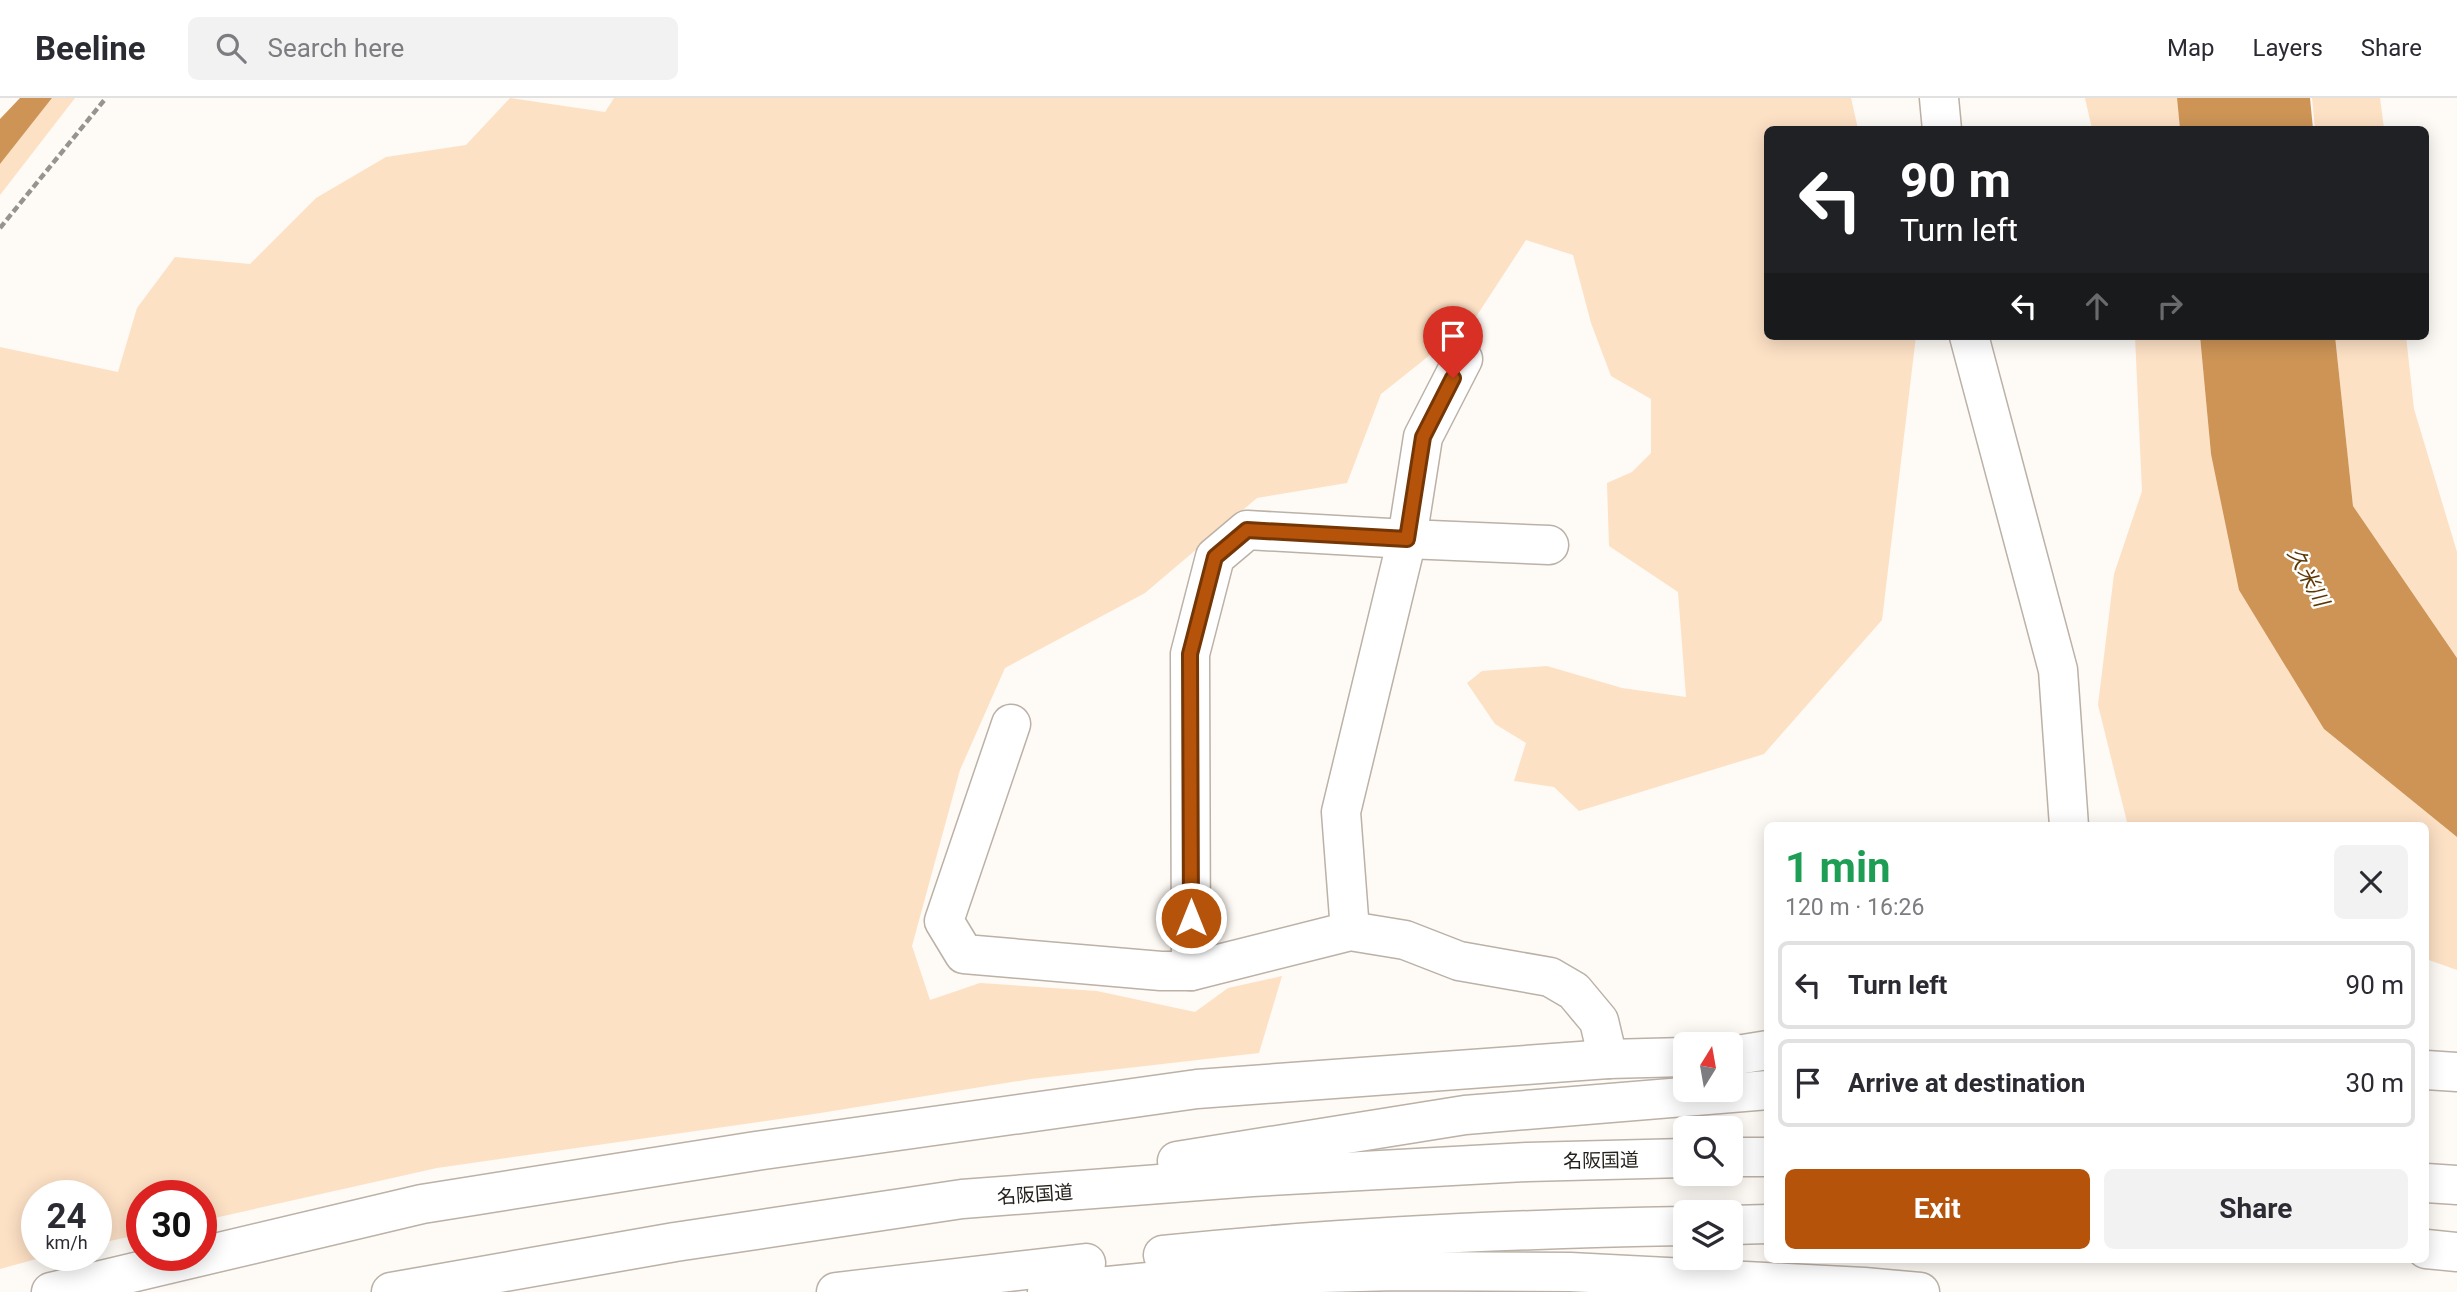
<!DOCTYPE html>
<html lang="en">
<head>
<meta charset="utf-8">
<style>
  body { margin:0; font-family:Roboto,"Noto Sans JP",sans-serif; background:#f2f2f3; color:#2b2b33; height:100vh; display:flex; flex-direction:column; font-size:26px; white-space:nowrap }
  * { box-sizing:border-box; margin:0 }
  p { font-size:23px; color:#7c7c81 }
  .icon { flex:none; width:38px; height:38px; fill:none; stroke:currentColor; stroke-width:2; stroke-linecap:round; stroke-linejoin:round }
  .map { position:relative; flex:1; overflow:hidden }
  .side { position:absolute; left:1764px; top:724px; width:665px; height:441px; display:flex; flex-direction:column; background:#fff; border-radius:10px; box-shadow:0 4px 18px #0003 }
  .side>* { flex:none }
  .banner { position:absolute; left:1764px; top:28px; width:665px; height:214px; border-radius:10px; box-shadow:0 4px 18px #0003; background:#202124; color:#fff; overflow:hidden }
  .needle { width:46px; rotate:11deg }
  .controls { position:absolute; left:1673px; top:934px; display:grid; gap:14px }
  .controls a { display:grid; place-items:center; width:70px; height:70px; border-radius:10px; background:#fff; box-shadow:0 4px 18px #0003; font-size:35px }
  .speed { position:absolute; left:21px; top:1082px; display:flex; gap:14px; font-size:35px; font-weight:700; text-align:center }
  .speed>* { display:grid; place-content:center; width:91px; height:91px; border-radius:50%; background:#fff; box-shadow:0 4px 18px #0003; line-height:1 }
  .speed small { font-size:18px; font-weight:400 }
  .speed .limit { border:10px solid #d22; background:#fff; color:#111 }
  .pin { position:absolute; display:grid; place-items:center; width:60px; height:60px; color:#fff; margin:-72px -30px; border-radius:50% 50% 50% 0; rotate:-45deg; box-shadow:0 0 7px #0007 }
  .pin .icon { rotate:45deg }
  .me { position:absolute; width:77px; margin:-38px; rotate:0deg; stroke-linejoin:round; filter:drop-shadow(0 0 5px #0008) }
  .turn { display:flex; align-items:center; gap:24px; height:147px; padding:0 21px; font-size:32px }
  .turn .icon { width:91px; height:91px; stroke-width:2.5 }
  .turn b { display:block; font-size:49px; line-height:60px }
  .lanes { display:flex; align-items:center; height:66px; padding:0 21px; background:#0003; justify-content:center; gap:35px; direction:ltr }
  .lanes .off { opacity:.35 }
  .round { display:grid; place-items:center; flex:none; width:74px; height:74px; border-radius:10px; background:#f2f2f3 }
  .summary { display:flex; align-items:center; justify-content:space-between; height:119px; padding:0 21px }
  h1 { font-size:42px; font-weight:700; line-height:52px; color:#1e9e55 }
  .primary-button { display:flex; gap:14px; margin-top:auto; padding:14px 21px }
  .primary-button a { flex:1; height:80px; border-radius:10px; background:#b45309; color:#fff; font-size:28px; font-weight:700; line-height:80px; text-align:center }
  .primary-button a+a { background:#f2f2f3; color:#2b2b33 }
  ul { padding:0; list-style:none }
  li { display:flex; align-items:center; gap:21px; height:88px; margin:0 14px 10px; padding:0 7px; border:4px solid #e1e1e2; border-radius:10px }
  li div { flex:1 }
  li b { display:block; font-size:26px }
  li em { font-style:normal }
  header { display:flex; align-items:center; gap:42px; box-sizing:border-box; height:98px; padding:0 35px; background:#fff; border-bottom:2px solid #e1e1e2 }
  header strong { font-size:33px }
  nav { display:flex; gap:38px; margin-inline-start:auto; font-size:24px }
  .search { width:490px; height:63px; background:#f2f2f3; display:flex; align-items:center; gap:18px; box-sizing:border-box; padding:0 24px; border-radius:10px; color:#7c7c81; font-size:26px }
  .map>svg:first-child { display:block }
  .green { fill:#fde1c5 }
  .water { fill:#cd9456 }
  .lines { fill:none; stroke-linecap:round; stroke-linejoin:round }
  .minor-casing { stroke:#bbb1a7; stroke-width:41 }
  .highway-casing { stroke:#bbb1a7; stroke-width:41 }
  .path { stroke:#97938f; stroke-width:4.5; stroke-dasharray:7 3.5; stroke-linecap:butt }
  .minor { stroke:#fff; stroke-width:38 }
  .highway { stroke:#fff; stroke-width:38 }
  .route-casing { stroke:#753606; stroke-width:18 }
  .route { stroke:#b45309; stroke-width:12 }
  .labels { text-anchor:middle; stroke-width:5; stroke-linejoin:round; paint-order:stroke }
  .street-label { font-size:19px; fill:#231f1b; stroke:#fff }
  .water-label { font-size:21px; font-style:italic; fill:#5d3704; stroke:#fff }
</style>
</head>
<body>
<header>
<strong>Beeline</strong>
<div class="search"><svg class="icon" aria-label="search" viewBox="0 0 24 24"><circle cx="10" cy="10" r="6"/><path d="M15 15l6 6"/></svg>Search here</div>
<nav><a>Map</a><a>Layers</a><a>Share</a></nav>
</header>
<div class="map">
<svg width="2457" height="1194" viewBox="0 0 2457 1194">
  <rect width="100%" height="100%" fill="#fefaf5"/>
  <!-- green -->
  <g class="green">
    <path d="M52,0H75L0,97V66Z"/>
    <path d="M510,0L605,14L614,0H1851L1858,31L1768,32V238H1916L1882,522L1764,656L1579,713L1554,689L1514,683L1526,645L1495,626L1467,585L1482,573L1547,568L1622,590L1686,599L1678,494L1609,448L1607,385L1632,374L1651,355V301L1611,278L1591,225L1573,157L1526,142L1474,222L1381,296L1347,385L1257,400L1145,495L1005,570L960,672L912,848L930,902L980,885L1097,893L1195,914L1228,890L1282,878L1259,955L1031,981L814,1016L437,1070L201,1123V1097H142V1136L96,1146V1097H37V1157H51L0,1171V249L118,274L137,210L175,159L250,166L316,100L386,59L466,47Z"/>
    <path d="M2085,0H2177L2180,31H2092Z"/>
    <path d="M2312,0H2380L2384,31H2315Z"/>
    <path d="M2135,238H2200L2211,356L2324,631L2457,739V872L2426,861V728H2128L2098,607L2114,476L2142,393Z"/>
    <path d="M2335,238H2406L2414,311L2457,454V560L2353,408Z"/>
  </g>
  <!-- water -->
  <g class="water">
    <path d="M20,0H52L0,66V21Z"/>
    <path d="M2177,0H2310L2313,31H2180Z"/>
    <path d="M2200,238H2335L2353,408L2457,560V739L2324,631L2239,492L2211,356Z"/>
  </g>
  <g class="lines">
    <!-- minor casing -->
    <g class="minor-casing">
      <g id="minor">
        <path d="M1939,0L1942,32"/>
        <path d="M1969,238L2058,572L2069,728"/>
        <path d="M1463,261L1423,339L1407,441L1549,447"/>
        <path d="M1011,626L944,823L964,856L1161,873H1191L1350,833L1405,842L1459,863L1550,879L1574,893L1599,923L1608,961"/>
        <path d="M1191,873L1190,556L1215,459L1247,432L1407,441L1341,714L1350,833"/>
        <path d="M1731,958L1768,952"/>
        <path d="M51,1194L422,1106L756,1053L1197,991L1608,961L1685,959"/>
      </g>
    </g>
    <!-- highway casing -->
    <g class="highway-casing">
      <g id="highway">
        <path d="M2426,972L2457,974"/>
        <path d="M1731,1059H1768"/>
        <path d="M1177,1063L1465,1017L1768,992"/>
        <path d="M2426,1085L2457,1087"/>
        <path d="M1731,1127L1768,1126"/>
        <path d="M2426,1151L2457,1154"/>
        <path d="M1163,1157C1337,1139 1511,1131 1685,1128"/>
        <path d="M391,1194L675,1144L962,1101L1252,1079L1527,1064L1685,1060"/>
        <path d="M836,1194L1086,1165"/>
        <path d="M1047,1194L1209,1178L1397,1173L1570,1174L1864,1189L1920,1194"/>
      </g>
    </g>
    <!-- path -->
    <path class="path" d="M0,130L106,0"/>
    <!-- minor -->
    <use href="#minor" class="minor"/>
    <!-- highway -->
    <use href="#highway" class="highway"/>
  </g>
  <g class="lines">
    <!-- route casing -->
    <g class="route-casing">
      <path id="route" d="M1191,820L1190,556L1215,459L1247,432L1407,441L1423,339L1453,280"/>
    </g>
    <!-- route -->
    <use href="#route" class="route"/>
  </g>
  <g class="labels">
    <!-- street labels -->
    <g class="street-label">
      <text transform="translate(1601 1062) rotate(-1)" y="7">名阪国道</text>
      <text transform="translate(1035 1096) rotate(-4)" y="7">名阪国道</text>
    </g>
    <!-- water labels -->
    <g class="water-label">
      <text transform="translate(2308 479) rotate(62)" y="7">久米川</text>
    </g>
  </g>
</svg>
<div class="controls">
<a><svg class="needle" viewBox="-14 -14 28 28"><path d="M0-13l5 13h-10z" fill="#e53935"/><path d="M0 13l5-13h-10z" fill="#7c7c81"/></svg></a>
<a><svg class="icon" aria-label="search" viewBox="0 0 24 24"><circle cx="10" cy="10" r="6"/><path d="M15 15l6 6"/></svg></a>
<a><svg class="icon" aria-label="layers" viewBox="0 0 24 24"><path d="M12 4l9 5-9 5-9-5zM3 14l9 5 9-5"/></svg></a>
</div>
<div class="speed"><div>24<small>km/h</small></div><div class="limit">30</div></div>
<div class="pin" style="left:1453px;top:280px;background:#d93025"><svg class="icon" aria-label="arrive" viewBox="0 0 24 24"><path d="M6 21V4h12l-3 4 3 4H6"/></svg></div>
<svg class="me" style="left:1191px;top:820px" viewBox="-20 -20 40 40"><circle r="17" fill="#b45309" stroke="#fff" stroke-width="3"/><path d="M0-11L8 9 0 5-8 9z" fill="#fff"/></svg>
<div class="banner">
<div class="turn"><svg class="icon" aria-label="left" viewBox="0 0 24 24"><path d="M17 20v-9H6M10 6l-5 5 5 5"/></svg><div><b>90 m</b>Turn left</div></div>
<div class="lanes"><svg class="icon" aria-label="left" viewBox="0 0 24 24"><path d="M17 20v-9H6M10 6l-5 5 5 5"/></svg><svg class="icon off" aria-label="ahead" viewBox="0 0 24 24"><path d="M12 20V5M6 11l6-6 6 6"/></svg><svg class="icon off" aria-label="right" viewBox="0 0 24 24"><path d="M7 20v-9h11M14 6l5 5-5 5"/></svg></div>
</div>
<section class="side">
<div class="summary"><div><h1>1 min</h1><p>120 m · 16:26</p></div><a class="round"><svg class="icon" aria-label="close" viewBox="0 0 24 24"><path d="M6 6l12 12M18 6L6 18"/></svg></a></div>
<ul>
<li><svg class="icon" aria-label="left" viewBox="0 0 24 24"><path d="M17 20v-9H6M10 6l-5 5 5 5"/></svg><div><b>Turn left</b></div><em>90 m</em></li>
<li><svg class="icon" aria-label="arrive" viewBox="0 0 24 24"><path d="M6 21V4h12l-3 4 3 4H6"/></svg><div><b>Arrive at destination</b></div><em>30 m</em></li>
</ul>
<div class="primary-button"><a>Exit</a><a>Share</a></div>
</section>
</div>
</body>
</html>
